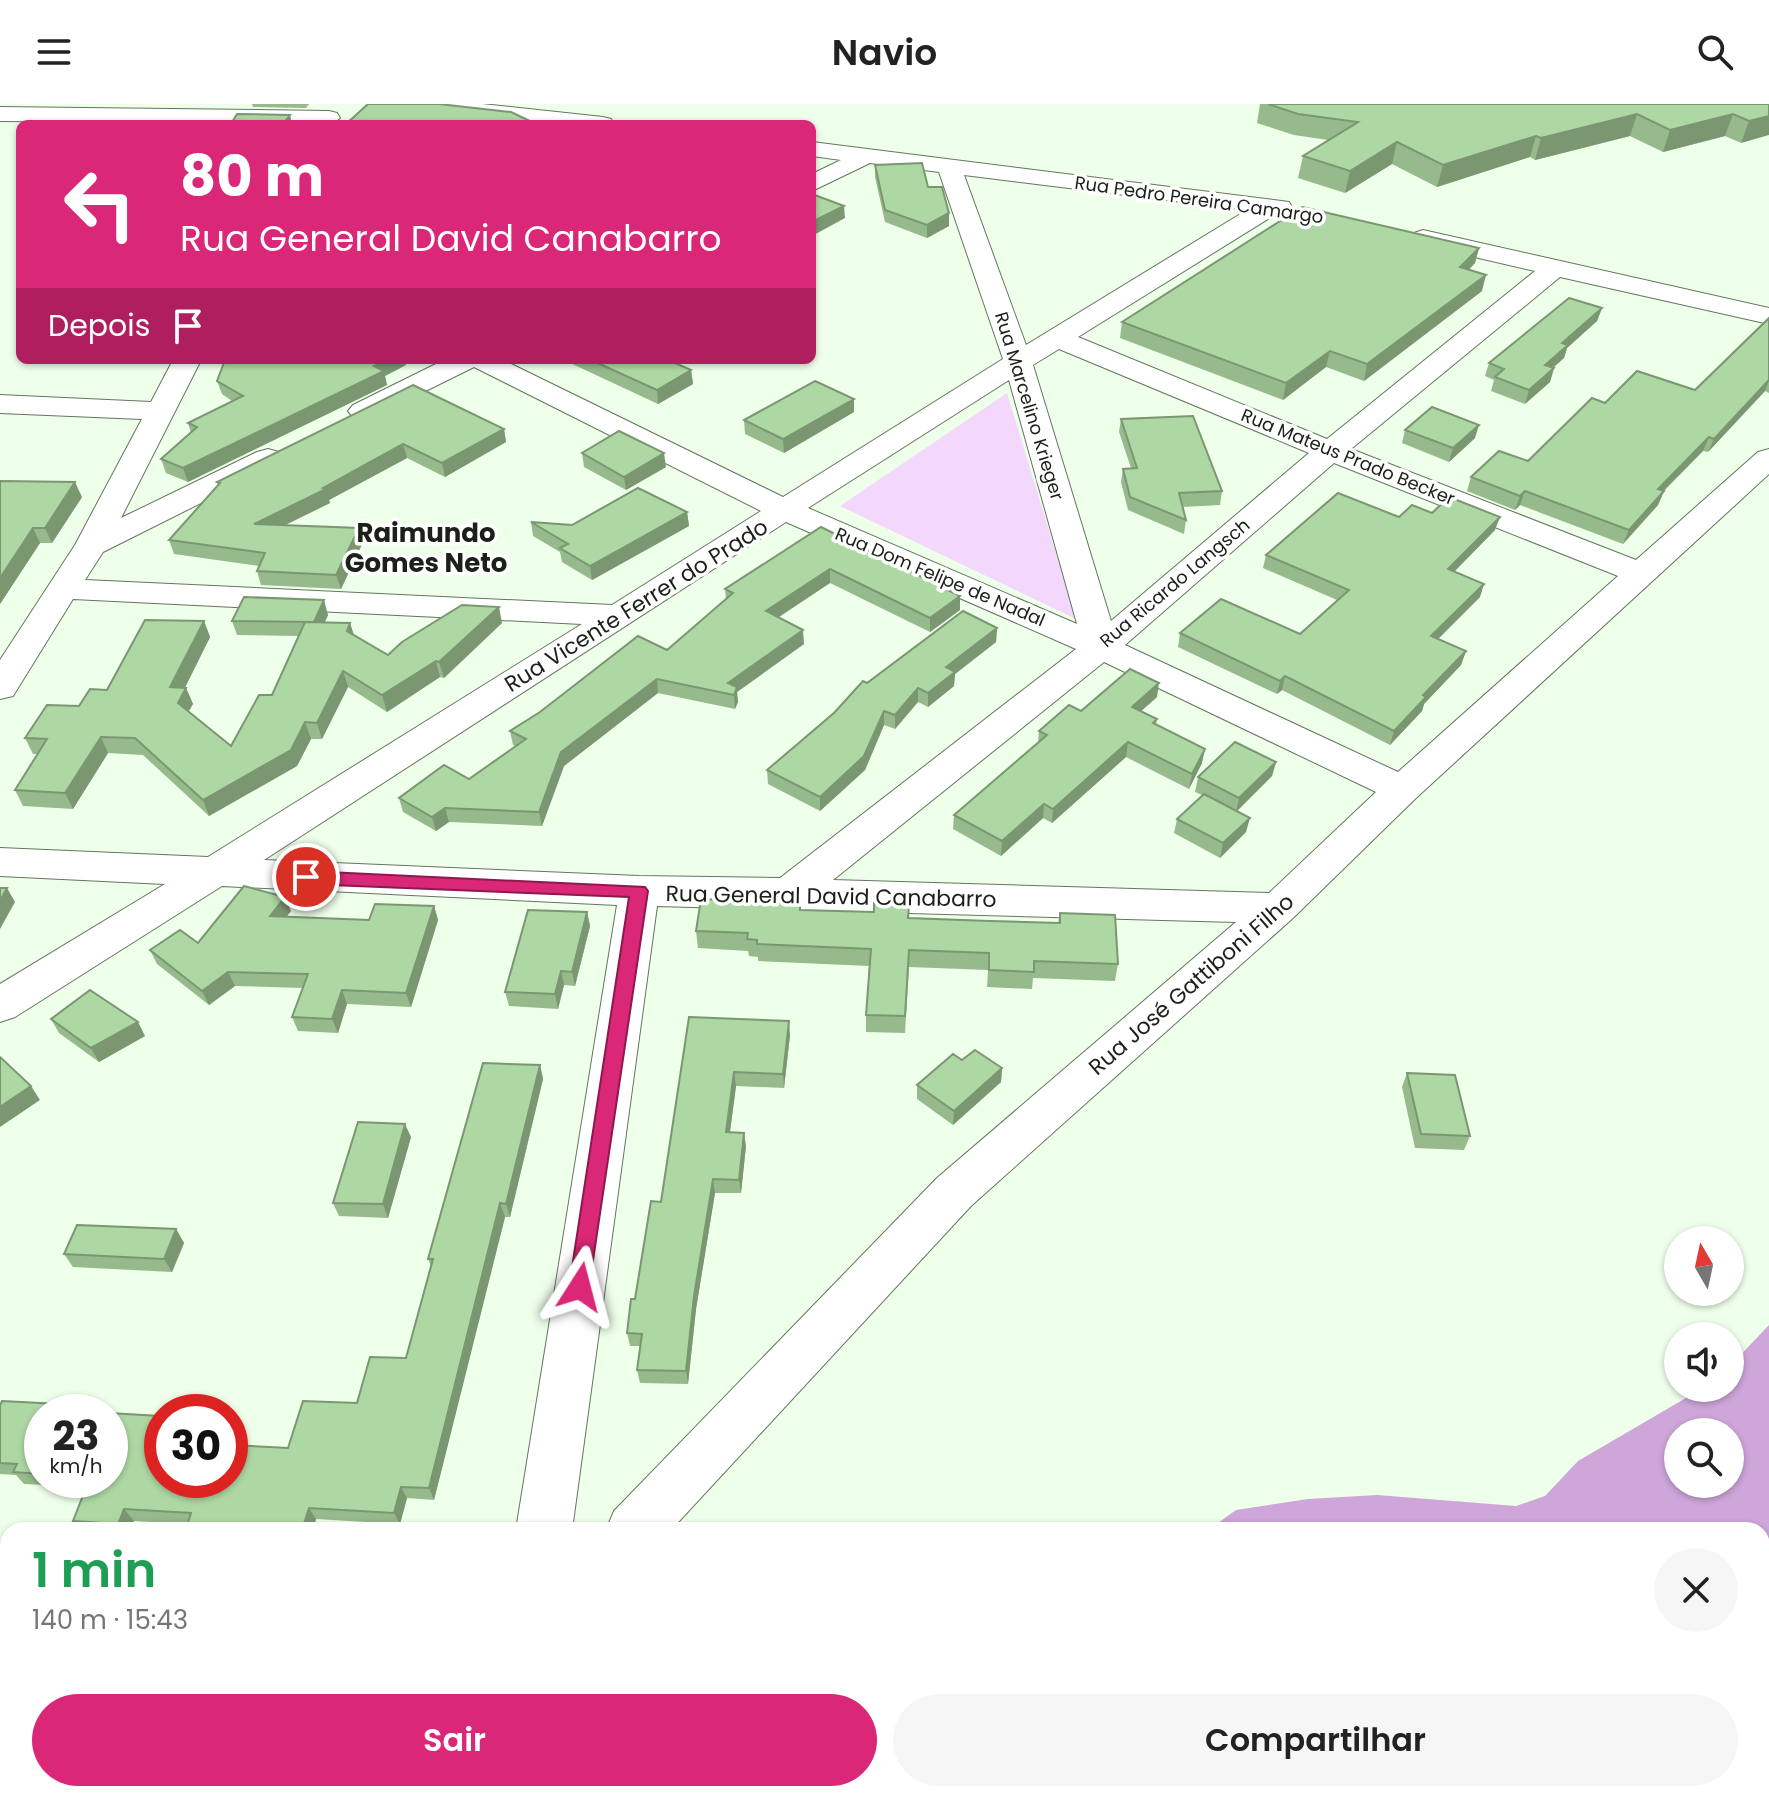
<!DOCTYPE html>
<html lang="pt">
<head>
<meta charset="utf-8">
<style>
  body { margin:0; font-family:Poppins,sans-serif; background:#f6f6f6; color:#222; height:100vh; display:flex; flex-direction:column; font-size:30px; white-space:nowrap }
  * { box-sizing:border-box; margin:0 }
  p { font-size:26px; color:#767676 }
  .icon { flex:none; width:44px; height:44px; fill:none; stroke:currentColor; stroke-width:2; stroke-linecap:round; stroke-linejoin:round }
  .map { position:relative; flex:1; overflow:hidden }
  .sheet { position:absolute; left:0px; top:1418px; width:1770px; height:280px; display:flex; flex-direction:column; background:#fff; border-radius:24px 24px 0 0; box-shadow:0 2px 6px #0004 }
  .sheet>* { flex:none }
  .hud { position:absolute; left:16px; top:16px; width:800px; height:244px; border-radius:12px; box-shadow:0 2px 6px #0004; background:#db2777; color:#fff; overflow:hidden }
  .needle { width:52px; rotate:351deg }
  .fabs { position:absolute; left:1664px; top:1122px; display:grid; gap:16px }
  .fabs a { display:grid; place-items:center; width:80px; height:80px; border-radius:50%; background:#fff; box-shadow:0 2px 6px #0004; font-size:40px }
  .speed { position:absolute; left:24px; top:1290px; display:flex; gap:16px; font-size:40px; font-weight:700; text-align:center }
  .speed>* { display:grid; place-content:center; width:104px; height:104px; border-radius:50%; background:#fff; box-shadow:0 2px 6px #0004; line-height:1 }
  .speed small { font-size:20px; font-weight:400 }
  .speed .limit { border:12px solid #d22; background:#fff; color:#111 }
  .pin { position:absolute; display:grid; place-items:center; width:68px; height:68px; color:#fff; margin:-34px; border:4px solid #fff; border-radius:50%; box-shadow:0 2px 8px #0007 }
  .me { position:absolute; width:88px; margin:-44px; rotate:9deg; stroke-linejoin:round; filter:drop-shadow(0 0 6px #0008) }
  .turn { display:flex; align-items:center; gap:28px; height:168px; padding:0 32px; font-size:36px }
  .turn .icon { width:104px; height:104px; stroke-width:2.5 }
  .turn b { display:block; font-size:56px; line-height:68px }
  .then { display:flex; align-items:center; height:76px; padding:0 32px; background:#0003; gap:16px; font-size:30px }
  .round { display:grid; place-items:center; flex:none; width:84px; height:84px; border-radius:42px; background:#f6f6f6 }
  .headline { display:flex; align-items:center; justify-content:space-between; height:136px; padding:0 32px }
  h1 { font-size:48px; font-weight:600; line-height:60px; color:#1e9e55 }
  .primary-button { display:flex; gap:16px; margin-top:auto; padding:16px 32px }
  .primary-button a { flex:1; height:92px; border-radius:48px; background:#db2777; color:#fff; font-size:32px; font-weight:600; line-height:92px; text-align:center }
  .primary-button a+a { background:#f6f6f6; color:#222 }
  header { display:flex; justify-content:space-between; align-items:center; height:104px; padding:0 32px; background:#fff; font-size:36px; font-weight:600 }
  .map>svg:first-child { display:block }
  .green { fill:#f4d7fc }
  .forest { fill:#cea6da; fill-rule:evenodd }
  .lines { fill:none; stroke-linecap:round; stroke-linejoin:round }
  .minor-casing { stroke:#64765f; stroke-width:2 }
  .minor { fill:#fff; fill-rule:evenodd }
  .wall { fill:#96ba8c }
  .shaded-wall { fill:#7a9772 }
  .building { fill:#aed8a3; stroke:#7a9772; stroke-width:2 }
  .route { fill:#db2777; stroke:#8e194d; stroke-width:2 }
  .labels { text-anchor:middle; stroke-width:7; stroke-linejoin:round; paint-order:stroke }
  .far-street-label { font-size:18px; fill:#1a2118; stroke:#fff }
  .street-label { font-size:22px; fill:#1a2118; stroke:#fff }
  .far-district-label { font-size:26px; font-weight:bold; fill:#1a2118; stroke:#fff }
</style>
</head>
<body>
<header><svg class="icon" aria-label="menu" viewBox="0 0 24 24"><path d="M4 6h16M4 12h16M4 18h16"/></svg>Navio<svg class="icon" aria-label="search" viewBox="0 0 24 24"><circle cx="10" cy="10" r="6"/><path d="M15 15l6 6"/></svg></header>
<div class="map">
<svg width="1769" height="1698" viewBox="0 0 1769 1698">
  <rect width="100%" height="100%" fill="#eeffea"/>
  <!-- green -->
  <path class="green" d="M1007,289L1076,515L840,402Z"/>
  <!-- forest -->
  <path class="forest" d="M1769,1221V1698H1321L1326,1690H1762V1426H1208L1236,1406L1308,1395L1377,1391L1516,1402L1545,1392L1578,1357L1703,1284H1730V1262ZM1678,1328H1730V1380H1678Z"/>
  <g class="lines">
    <!-- minor casing -->
    <g class="minor-casing">
      <g id="minor">
        <path d="M409,0H482L603,13L611,15L614,20H541L420,7Z"/>
        <path d="M0,3L329,7L337,9L340,14L332,20L0,17Z"/>
        <path d="M812,38L1289,98L1292,103L1289,108L1276,110L1078,233L1327,335L1535,167L1414,139L1410,134L1414,129L1423,126L1769,204V220L1560,173L1351,345L1636,456L1758,348L1769,345V370L1416,694L1293,814L971,1102L671,1426H606L614,1407L937,1074L1236,818L657,802L572,1426H516L617,801L222,782L15,913L0,918V880L165,780L0,772V744L208,753L582,520L73,495L13,592L0,595V556L75,441L142,315L0,309V291L151,298L173,256H201L121,414L257,348L268,345L279,348L283,354L279,360L103,448L85,476L612,501L761,407L474,263L373,313L363,316L353,313L348,307L353,301L444,256H503L783,393L1003,255L939,68L870,59L812,87V70L841,56L812,52ZM964,71L1247,106L1026,241ZM1059,245L1309,349L1111,517L1033,261ZM1009,276L1077,520L808,404ZM1334,359L1618,472L1398,668L1125,541ZM786,418L1076,545L780,774L639,772L264,756ZM1104,558L1376,688L1269,789L833,776Z"/>
        <rect x="0" y="1475" width="8" height="58"/>
        <path d="M472,1690H534L532,1698H470Z"/>
      </g>
    </g>
    <!-- minor -->
    <use href="#minor" class="minor"/>
  </g>
  <!-- wall -->
  <g class="wall">
    <path d="M252,0H309L306,4L253,3Z"/>
    <path d="M1260,0H1769L1741,39L1725,32L1663,48L1630,32L1535,56L1530,53L1437,83L1392,60L1345,89L1298,74L1303,52L1328,36L1294,31L1257,19Z"/>
    <path d="M875,61L928,83L949,109V122L927,134L885,118L875,73Z"/>
    <path d="M1479,144L1475,159L1469,166L1482,187L1364,277L1326,263L1283,296L1120,234L1122,218Z"/>
    <path d="M1602,204L1597,217L1567,244L1564,254L1553,264H1554L1550,278L1525,300L1491,287L1494,276L1485,272L1489,259Z"/>
    <path d="M1769,214V289L1765,287L1708,348L1703,347L1664,387L1658,401L1623,440L1520,401L1515,406L1467,387L1471,373L1528,357L1605,299L1695,286Z"/>
    <path d="M568,256H668L691,266L693,280L658,300L568,258Z"/>
    <path d="M406,261L385,272L387,281L188,378L166,369L161,355L191,329L188,319L232,297L222,290L217,277Z"/>
    <path d="M413,281L504,325L506,338L445,373L407,354L329,396L330,399L285,421L359,424L363,438L341,485L261,481L257,467L259,462L174,450L169,436L218,381L217,378Z"/>
    <path d="M854,295V308L784,349L745,330L744,316Z"/>
    <path d="M1121,315L1222,387L1220,401L1182,403L1186,416L1184,430L1128,406L1121,378L1123,365L1131,364L1119,328Z"/>
    <path d="M1405,326L1475,334L1449,358L1402,339Z"/>
    <path d="M582,349L666,363L626,386L584,363Z"/>
    <path d="M0,377L82,393L52,439H40L0,500Z"/>
    <path d="M687,408L689,422L592,476L562,458L560,448L533,432L531,418L572,421Z"/>
    <path d="M1432,409L1495,426L1455,467L1480,493L1438,535L1466,547L1461,561L1424,600L1422,607L1390,641L1282,586L1277,590L1178,543L1180,529L1300,530L1337,496L1263,464L1266,451L1399,413Z"/>
    <path d="M821,423L960,506L930,528L830,479L778,513L804,540L737,588L738,598L735,605L658,589L564,662L542,722L449,718L436,727L403,708L399,694L469,675L515,642L513,641L510,627L667,546L726,495L725,485Z"/>
    <path d="M328,511L325,518L350,519L354,531L388,551L502,519L444,574L440,573L387,608L348,583L322,635H311L297,662L209,712L143,651L108,649L73,705L23,702L15,686L37,650H33L25,634L107,586L204,517L210,533L185,584H186L193,600L188,608L231,642L272,591L299,532L237,531L232,517Z"/>
    <path d="M997,524L996,538L955,570L954,582L928,603L918,598L895,625L884,621L865,666L820,707L768,680L767,666L867,579Z"/>
    <path d="M1157,593L1141,607L1157,615L1156,620L1202,659L1189,685L1126,653L1052,719L1043,714L1001,752L953,725L954,711L1038,639L1039,627L1081,607Z"/>
    <path d="M1276,658L1272,672L1237,707L1246,728L1220,754L1174,729L1177,715L1202,691L1195,688L1198,673Z"/>
    <path d="M434,802L438,816L411,903L347,900L338,929L298,927L292,913L303,884L235,882L209,901L157,860L150,846L198,839L291,807L286,813L369,816Z"/>
    <path d="M801,806L909,814L1058,819L1060,809L1118,860L1115,877L1033,874L1032,885L987,883L988,866L909,863L905,929L866,928V911L869,862L758,857V853L749,852L748,847L698,844L696,827Z"/>
    <path d="M587,808L590,822L575,882L564,881L558,905L509,902L505,888Z"/>
    <path d="M689,913L790,931L784,984L736,982L730,1028L746,1042L741,1089H715L696,1205L688,1280L640,1279L637,1266L640,1242H630L627,1229L661,1098Z"/>
    <path d="M51,915L145,932L99,958L59,929Z"/>
    <path d="M962,956L1002,964L1001,978L953,1021L917,995V981Z"/>
    <path d="M540,961L543,975L510,1113H505L434,1396L407,1394L400,1420L316,1415L313,1426H189L187,1422L188,1420L134,1417L130,1426H81L73,1417L86,1383L24,1380L16,1371L0,1370V1302L42,1308V1376H162L288,1344L357,1299L406,1254L431,1162L428,1155Z"/>
    <path d="M1407,969L1470,1032L1464,1046L1415,1044L1402,983Z"/>
    <path d="M411,1033L388,1114L339,1112L333,1099Z"/>
    <path d="M176,1125L184,1139L172,1168L73,1163L64,1150Z"/>
    <path d="M277,1690H332L331,1693Z"/>
  </g>
  <!-- shaded-wall -->
  <g class="shaded-wall">
    <path d="M1637,10L1630,32L1535,56L1541,34Z"/>
    <path d="M1733,10L1725,32L1663,48L1670,26Z"/>
    <path d="M290,11L292,20H283Z"/>
    <path d="M1769,12V31L1741,39L1749,17Z"/>
    <path d="M1536,32L1530,53L1437,83L1443,61Z"/>
    <path d="M1397,38L1392,60L1345,89L1350,67Z"/>
    <path d="M844,102L845,114L812,132V118Z"/>
    <path d="M949,109V122L927,134V121Z"/>
    <path d="M1479,144L1475,159L1456,178L1460,163Z"/>
    <path d="M1486,171L1482,187L1364,277L1367,260Z"/>
    <path d="M1602,204L1597,217L1567,244L1564,254L1541,274L1545,261L1562,239Z"/>
    <path d="M1330,247L1326,263L1283,296L1286,279Z"/>
    <path d="M386,256H405L406,261L385,272L387,281L188,378L183,364Z"/>
    <path d="M1554,264L1550,278L1525,300L1529,286Z"/>
    <path d="M691,266L693,280L658,300L657,286Z"/>
    <path d="M1769,276L1765,287L1708,348L1714,335Z"/>
    <path d="M854,295V308L784,349L783,335Z"/>
    <path d="M1479,321L1475,334L1449,358L1453,344Z"/>
    <path d="M504,325L506,338L445,373L442,359Z"/>
    <path d="M1709,333L1703,347L1652,398L1658,385Z"/>
    <path d="M403,340L407,354L329,396L330,399L259,434L254,420Z"/>
    <path d="M664,349L666,363L626,386L624,373Z"/>
    <path d="M75,378L82,393L52,439L45,424Z"/>
    <path d="M1525,387L1520,401L1515,406L1520,392Z"/>
    <path d="M1664,387L1658,401L1623,440L1629,426Z"/>
    <path d="M687,408L689,422L592,476L590,462Z"/>
    <path d="M1500,413L1495,426L1444,478L1448,465Z"/>
    <path d="M33,424L40,439L0,500V474Z"/>
    <path d="M359,424L363,438L341,485L336,471Z"/>
    <path d="M830,465V479L767,521L766,507Z"/>
    <path d="M1484,480L1480,493L1427,546L1431,532Z"/>
    <path d="M960,492V506L930,528V514Z"/>
    <path d="M324,496L328,511L318,532L314,518Z"/>
    <path d="M499,503L502,519L444,574L439,558Z"/>
    <path d="M204,517L210,533L177,599L170,583Z"/>
    <path d="M350,519L355,535L347,527Z"/>
    <path d="M997,524L996,538L955,570L954,582L928,603V589L946,563Z"/>
    <path d="M803,526L804,540L737,588L738,598L735,605L734,591L728,579Z"/>
    <path d="M1466,547L1461,561L1424,600L1422,607L1390,641L1394,627L1423,591Z"/>
    <path d="M436,557L440,573L387,608L382,591Z"/>
    <path d="M343,567L348,583L322,635L317,619Z"/>
    <path d="M1285,572L1282,586L1277,590L1280,577Z"/>
    <path d="M657,575L658,589L564,662L542,722L539,708L561,648Z"/>
    <path d="M1159,579L1157,593L1130,617L1132,603Z"/>
    <path d="M186,584L193,600L184,615L178,599Z"/>
    <path d="M918,584V598L895,625V611Z"/>
    <path d="M884,607V621L865,666L820,707V693Z"/>
    <path d="M305,618L311,635L297,662L209,712L203,696Z"/>
    <path d="M101,633L108,649L73,705L65,689Z"/>
    <path d="M1128,638L1126,653L1052,719L1053,705Z"/>
    <path d="M1205,645L1202,659L1189,685L1192,670Z"/>
    <path d="M1276,658L1272,672L1236,708L1239,694Z"/>
    <path d="M1044,700L1043,714L1001,752L1002,737Z"/>
    <path d="M445,704L449,718L436,727L432,713Z"/>
    <path d="M1250,714L1246,728L1220,754L1223,739Z"/>
    <path d="M7,784L15,798L0,825V797Z"/>
    <path d="M285,793L291,807L276,826L270,812Z"/>
    <path d="M434,802L438,816L411,903L406,889Z"/>
    <path d="M587,808L590,822L575,882L572,868Z"/>
    <path d="M561,867L564,881L558,905L555,890Z"/>
    <path d="M228,868L235,882L209,901L202,887Z"/>
    <path d="M342,886L347,900L338,929L332,915Z"/>
    <path d="M789,917L790,931L784,984L783,970Z"/>
    <path d="M138,918L145,932L99,958L91,944Z"/>
    <path d="M540,961L543,975L510,1113L506,1100Z"/>
    <path d="M1002,964L1001,978L953,1021L954,1007Z"/>
    <path d="M734,968L736,982L728,1042L726,1028Z"/>
    <path d="M31,982L40,996L0,1023V1003Z"/>
    <path d="M405,1020L411,1033L388,1114L383,1100Z"/>
    <path d="M744,1029L746,1042L741,1089L739,1076Z"/>
    <path d="M713,1075L715,1089L696,1205L688,1280L686,1267L694,1192Z"/>
    <path d="M500,1099L505,1113L434,1396L429,1384Z"/>
    <path d="M176,1125L184,1139L172,1168L164,1155Z"/>
    <path d="M97,1302L102,1308H94Z"/>
    <path d="M159,1312L162,1315V1335L154,1325Z"/>
    <path d="M401,1383L407,1394L400,1420L394,1409Z"/>
    <path d="M309,1404L316,1415L313,1426H302Z"/>
    <path d="M124,1405L134,1417L130,1426H123L118,1420Z"/>
    <path d="M12,1690H27L24,1698H9Z"/>
  </g>
  <!-- building -->
  <g class="building">
    <path d="M368,0H439L511,8L536,20H346Z"/>
    <path d="M1268,0H1769V12L1749,17L1733,10L1670,26L1637,10L1541,34L1536,32L1443,61L1397,38L1350,67L1303,52L1358,18L1298,10Z"/>
    <path d="M237,10L290,11L283,20H231Z"/>
    <path d="M922,59L928,83H942L949,109L927,121L885,106L875,61Z"/>
    <path d="M812,90L844,102L812,118Z"/>
    <path d="M1302,103L1479,144L1460,163L1486,171L1367,260L1330,247L1286,279L1122,218Z"/>
    <path d="M1569,194L1602,204L1562,239L1568,241L1545,261L1554,264L1529,286L1495,273L1504,265L1489,259Z"/>
    <path d="M1769,214V276L1714,335L1709,333L1658,385L1664,387L1629,426L1525,387L1520,392L1471,373L1499,347L1528,357L1592,294L1605,299L1637,267L1695,286Z"/>
    <path d="M225,256H386L374,262L384,267L183,364L161,355L197,323L188,319L243,292L217,277Z"/>
    <path d="M591,256H668L691,266L657,286Z"/>
    <path d="M815,277L854,295L783,335L744,316Z"/>
    <path d="M413,281L504,325L442,359L403,340L323,384L326,385L254,420L359,424L336,471L257,467L265,449L169,436L220,379L217,378Z"/>
    <path d="M1432,303L1479,321L1453,344L1405,326Z"/>
    <path d="M1193,312L1222,387L1179,389L1186,416L1130,393L1123,365L1137,364L1121,315Z"/>
    <path d="M619,327L664,349L624,373L582,349Z"/>
    <path d="M0,377L75,378L45,424H33L0,474Z"/>
    <path d="M638,384L687,408L590,462L560,444L568,440L531,418L572,421Z"/>
    <path d="M1338,389L1399,413L1412,401L1432,409L1449,393L1500,413L1448,465L1484,480L1431,532L1466,547L1423,591L1426,593L1394,627L1285,572L1280,577L1180,529L1221,495L1300,530L1349,486L1266,451Z"/>
    <path d="M821,423L960,492L930,514L830,465L766,507L803,526L728,579L737,583L734,591L657,575L561,648L539,708L445,704L432,713L399,694L444,661L469,675L526,635L510,627L540,608L638,532L667,546L733,489L725,485Z"/>
    <path d="M244,493L324,496L314,518L232,517Z"/>
    <path d="M462,501L499,503L439,558L436,557L382,591L343,567L317,619L305,618L291,646L203,696L135,634L101,633L65,689L15,686L47,635L25,634L47,601L79,602L90,585L107,586L145,516L204,517L170,583L186,584L178,599L231,642L259,591H272L305,518L350,519L347,527L388,551L402,538Z"/>
    <path d="M963,507L997,524L946,563L955,568L928,589L918,584L895,611L884,607L864,652L820,693L767,666L834,609L863,577L867,579Z"/>
    <path d="M1130,565L1159,579L1132,603L1157,615L1153,619L1205,645L1192,670L1128,638L1053,705L1044,700L1002,737L954,711L1047,631L1039,627L1069,601L1081,607Z"/>
    <path d="M1235,638L1276,658L1239,694L1198,673Z"/>
    <path d="M1204,690L1250,714L1223,739L1177,715Z"/>
    <path d="M244,782L285,793L270,812L369,816L375,800L434,802L406,889L342,886L332,915L292,913L308,870L228,868L202,887L150,846L180,826L198,839Z"/>
    <path d="M0,784H7L0,797Z"/>
    <path d="M701,795L800,799V806L874,808V799L909,801L908,814L990,817L1060,819V809L1115,811L1118,860L1034,857V868L989,866V849L909,846L905,912L866,911L871,845L757,840V836L747,835L748,829L696,827Z"/>
    <path d="M528,806L587,808L572,868L561,867L555,890L505,888Z"/>
    <path d="M90,886L138,918L91,944L51,915Z"/>
    <path d="M689,913L789,917L783,970L734,968L726,1028L744,1029L739,1076L713,1075L694,1192L686,1267L637,1266L642,1230L627,1229L631,1195H635L651,1097L661,1098Z"/>
    <path d="M975,946L1002,964L954,1007L917,981L953,950L962,956Z"/>
    <path d="M0,953L31,982L0,1003Z"/>
    <path d="M483,959L540,961L506,1100L500,1099L429,1384L401,1383L394,1409L309,1404L302,1426H257L187,1422L191,1409L124,1405L118,1420L73,1417L89,1376H110V1309L159,1312L154,1325H162V1376H230V1341L288,1344L303,1297L357,1299L370,1253L406,1254L433,1155H428Z"/>
    <path d="M1407,969L1455,971L1470,1032L1421,1030Z"/>
    <path d="M358,1018L405,1020L383,1100L333,1099Z"/>
    <path d="M77,1121L176,1125L164,1155L64,1150Z"/>
    <path d="M2,1297L97,1302L94,1308H42V1370L13,1368L17,1360L0,1359V1302Z"/>
    <path d="M0,1586H8V1690H12L9,1698H0Z"/>
  </g>
  <!-- route -->
  <path class="route" d="M306,767L645,783L648,787L588,1190L580,1192L573,1190L569,1183L629,793L306,780L297,773Z"/>
  <g class="labels">
    <!-- far-street labels -->
    <g class="far-street-label">
      <text transform="translate(1199 96) rotate(8)" y="6">Rua Pedro Pereira Camargo</text>
      <text transform="translate(1029 302) rotate(73)" y="6">Rua Marcelino Krieger</text>
      <text transform="translate(1348 353) rotate(22)" y="6">Rua Mateus Prado Becker</text>
      <text transform="translate(940 473) rotate(23)" y="6">Rua Dom Felipe de Nadal</text>
      <text transform="translate(1175 479) rotate(-40)" y="6">Rua Ricardo Langsch</text>
    </g>
    <!-- street labels -->
    <g class="street-label">
      <text transform="translate(636 501) rotate(-32)" y="8">Rua Vicente Ferrer do Prado</text>
      <text transform="translate(831 792) rotate(1)" y="8">Rua General David Canabarro</text>
      <text transform="translate(1191 880) rotate(-41)" y="8">Rua José Gattiboni Filho</text>
    </g>
    <!-- far-district labels -->
    <g class="far-district-label">
      <text x="426" y="438">Raimundo<tspan x="426" dy="30">Gomes Neto</tspan></text>
    </g>
  </g>
</svg>
<div class="fabs">
<a><svg class="needle" viewBox="-14 -14 28 28"><path d="M0-13l5 13h-10z" fill="#e53935"/><path d="M0 13l5-13h-10z" fill="#767676"/></svg></a>
<a><svg class="icon" aria-label="sound" viewBox="0 0 24 24"><path d="M4 9h4l5-4v14l-5-4H4zM17 9q2 3 0 6"/></svg></a>
<a><svg class="icon" aria-label="search" viewBox="0 0 24 24"><circle cx="10" cy="10" r="6"/><path d="M15 15l6 6"/></svg></a>
</div>
<div class="speed"><div>23<small>km/h</small></div><div class="limit">30</div></div>
<div class="pin" style="left:306px;top:773px;background:#d93025"><svg class="icon" aria-label="arrive" viewBox="0 0 24 24"><path d="M6 21V4h12l-3 4 3 4H6"/></svg></div>
<svg class="me" style="left:580px;top:1183px" viewBox="-20 -20 40 40"><path d="M0-17L14 15 0 8-14 15z" fill="#db2777" stroke="#fff" stroke-width="4"/></svg>
<div class="hud">
<div class="turn"><svg class="icon" aria-label="left" viewBox="0 0 24 24"><path d="M17 20v-9H6M10 6l-5 5 5 5"/></svg><div><b>80 m</b>Rua General David Canabarro</div></div>
<div class="then">Depois<svg class="icon" aria-label="arrive" viewBox="0 0 24 24"><path d="M6 21V4h12l-3 4 3 4H6"/></svg></div>
</div>
<section class="sheet">
<div class="headline"><div><h1>1 min</h1><p>140 m · 15:43</p></div><a class="round"><svg class="icon" aria-label="close" viewBox="0 0 24 24"><path d="M6 6l12 12M18 6L6 18"/></svg></a></div>
<div class="primary-button"><a>Sair</a><a>Compartilhar</a></div>
</section>
</div>
</body>
</html>
